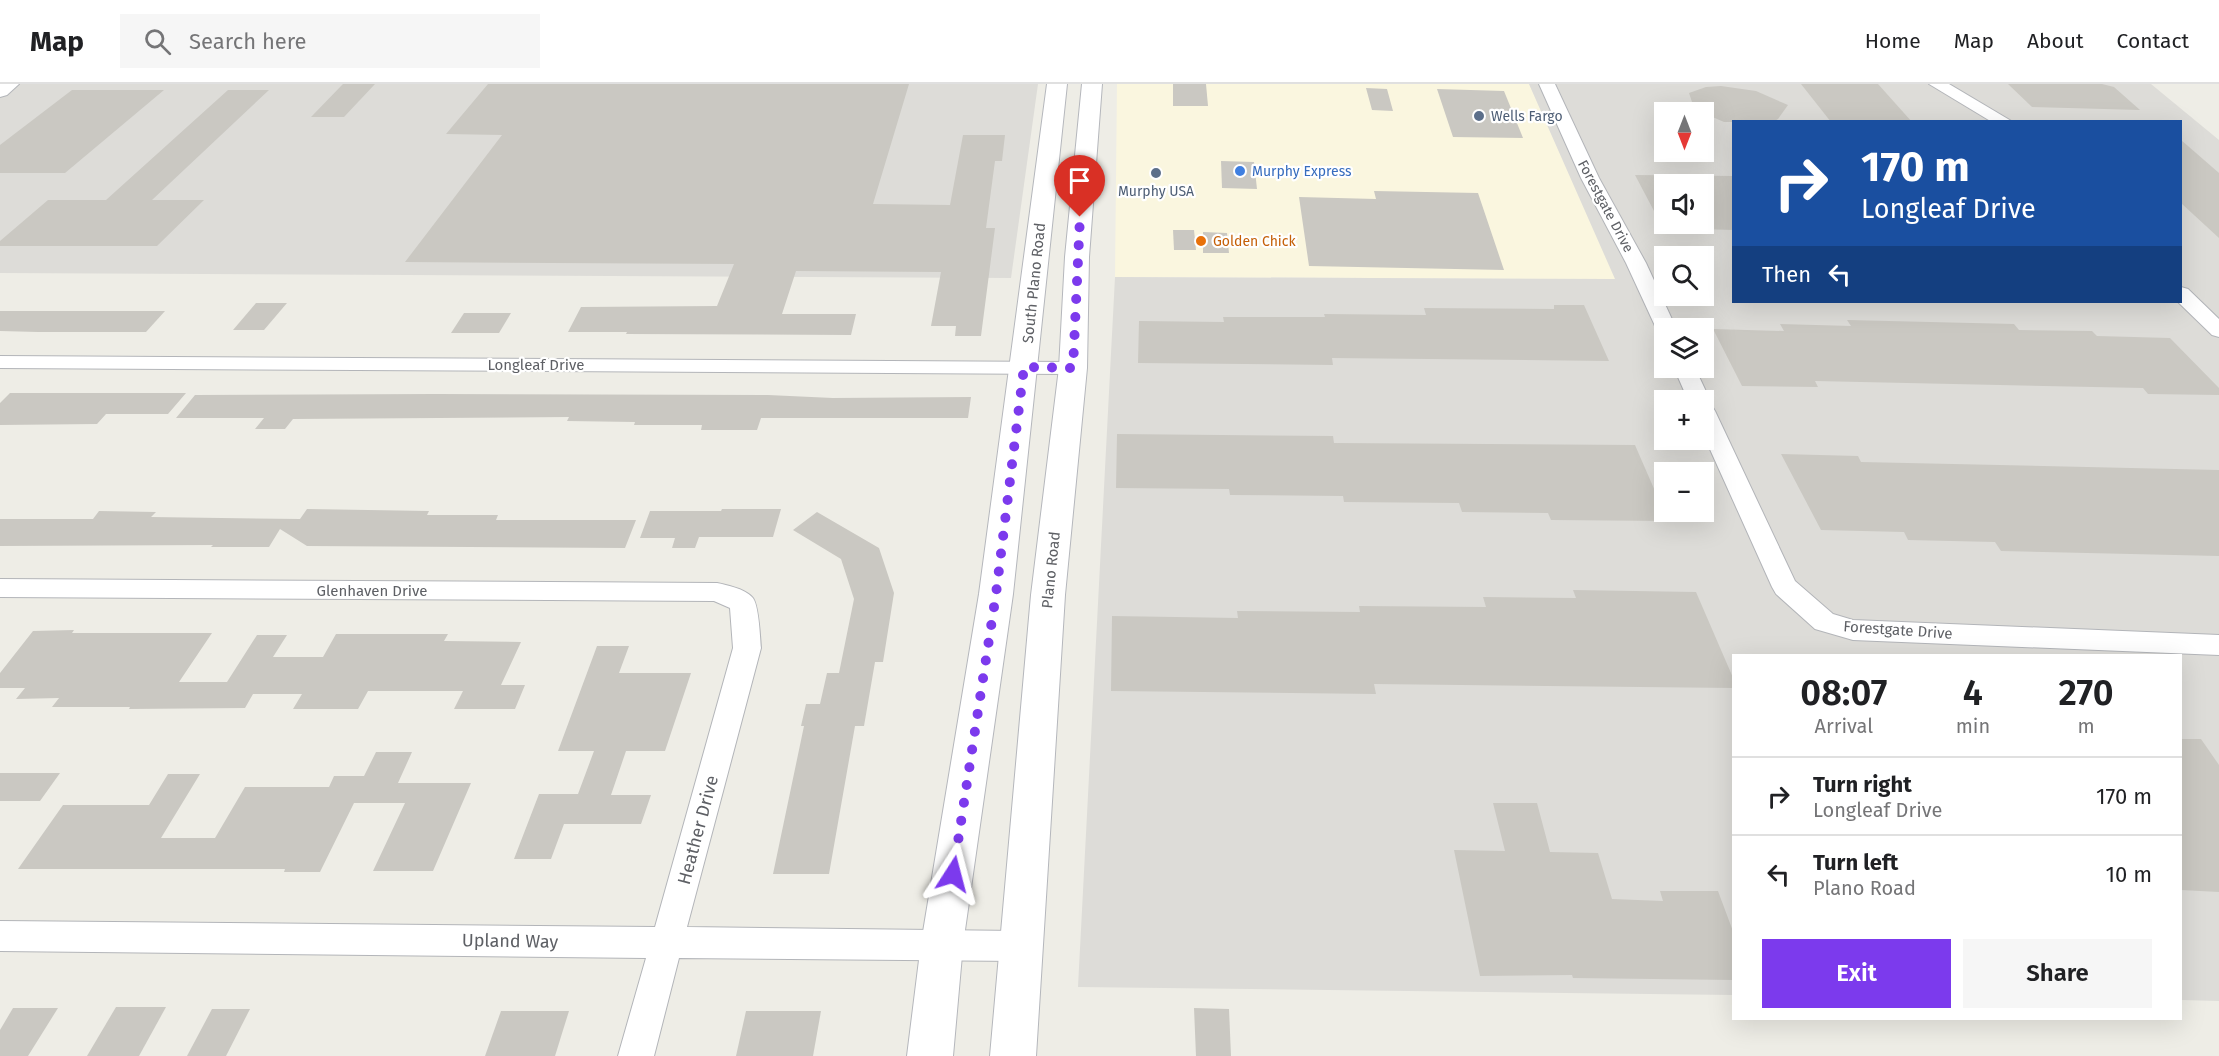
<!DOCTYPE html>
<html lang="en">
<head>
<meta charset="utf-8">
<style>
  body { margin:0; font-family:"Fira Sans",sans-serif; background:#f6f6f6; color:#202124; height:100vh; display:flex; flex-direction:column; font-size:22px; white-space:nowrap }
  * { box-sizing:border-box; margin:0 }
  p { font-size:20px; color:#757577 }
  .icon { flex:none; width:33px; height:33px; fill:none; stroke:currentColor; stroke-width:2; stroke-linecap:round; stroke-linejoin:round }
  .map { position:relative; flex:1; overflow:hidden }
  .details { position:absolute; left:1732px; top:570px; width:450px; height:366px; display:flex; flex-direction:column; background:#fff; border-radius:0px; box-shadow:0 6px 24px #0002 }
  .details>* { flex:none }
  .banner { position:absolute; left:1732px; top:36px; width:450px; height:183px; border-radius:0px; box-shadow:0 6px 24px #0002; background:#1a4fa0; color:#fff; overflow:hidden }
  .needle { width:39px; rotate:180deg }
  .tools { position:absolute; left:1654px; top:18px; display:grid; gap:12px }
  .tools a { display:grid; place-items:center; width:60px; height:60px; border-radius:0px; background:#fff; box-shadow:0 6px 24px #0002; font-size:30px }
  .pin { position:absolute; display:grid; place-items:center; width:51px; height:51px; color:#fff; margin:-62px -26px; border-radius:50% 50% 50% 0; rotate:-45deg; box-shadow:0 0 6px #0007 }
  .pin .icon { rotate:45deg }
  .me { position:absolute; width:66px; margin:-33px; rotate:9deg; stroke-linejoin:round; filter:drop-shadow(0 0 4px #0008) }
  .turn { display:flex; align-items:center; gap:21px; height:126px; padding:0 30px; font-size:27px }
  .turn .icon { width:78px; height:78px; stroke-width:2.5 }
  .turn b { display:block; font-size:42px; line-height:51px }
  .then { display:flex; align-items:center; height:57px; padding:0 30px; background:#0003; gap:12px; font-size:22px }
  .eta { display:flex; justify-content:space-evenly; align-items:center; height:102px; text-align:center }
  .eta b { font-size:36px; font-weight:600; line-height:42px }
  .action { display:flex; gap:12px; margin-top:auto; padding:12px 30px }
  .action a { flex:1; height:69px; border-radius:0px; background:#7c3aed; color:#fff; font-size:24px; font-weight:600; line-height:69px; text-align:center }
  .action a+a { background:#f6f6f6; color:#202124 }
  ul { padding:0; list-style:none }
  li { display:flex; align-items:center; gap:18px; height:78px; padding:0 30px; border-top:2px solid #e0e0e0 }
  li div { flex:1 }
  li b { display:block; font-size:22px }
  li em { font-style:normal }
  header { display:flex; align-items:center; gap:36px; box-sizing:border-box; height:84px; padding:0 30px; background:#fff; border-bottom:2px solid #e0e0e0 }
  header strong { font-size:28px }
  nav { display:flex; gap:33px; margin-inline-start:auto; font-size:21px }
  .search { width:420px; height:54px; background:#f6f6f6; display:flex; align-items:center; gap:15px; box-sizing:border-box; padding:0 21px; border-radius:0px; color:#757577; font-size:22px }
  .map>svg:first-child { display:block }
  .commercial { fill:#faf6df }
  .industrial { fill:#dddcd8; fill-rule:evenodd }
  .building { fill:#cac8c2; fill-rule:evenodd }
  .lines { fill:none; stroke-linecap:round; stroke-linejoin:round }
  .minor-casing { stroke:#b3b5b9; stroke-width:2 }
  .tertiary-casing { stroke:#b3b5b9; stroke-width:2 }
  .secondary-casing { stroke:#b5b7bc; stroke-width:2 }
  .minor { fill:#fff; fill-rule:evenodd }
  .tertiary { fill:#fff; fill-rule:evenodd }
  .secondary { fill:#fff; fill-rule:evenodd }
  .route { stroke:#7c3aed; stroke-width:10; stroke-dasharray:0 18 }
  .service-dot { fill:#5c6f8a; stroke:#fff; stroke-width:2 }
  .shop-dot { fill:#3f7fe0; stroke:#fff; stroke-width:2 }
  .food-dot { fill:#e8710a; stroke:#fff; stroke-width:2 }
  .labels { text-anchor:middle; stroke-width:4.5; stroke-linejoin:round; paint-order:stroke }
  .far-service-label { font-size:14px; fill:#4e5e75; stroke:#fff; text-anchor:start }
  .far-shop-label { font-size:14px; fill:#366cbe; stroke:#fff; text-anchor:start }
  .far-street-label { font-size:14px; fill:#5e6065; stroke:#fff }
  .far-food-label { font-size:14px; fill:#c56008; stroke:#fff; text-anchor:start }
  .street-label { font-size:15px; fill:#5e6065; stroke:#fff }
  .near-street-label { font-size:18px; fill:#5e6065; stroke:#fff }
</style>
</head>
<body>
<header>
<strong>Map</strong>
<div class="search"><svg class="icon" aria-label="search" viewBox="0 0 24 24"><circle cx="10" cy="10" r="6"/><path d="M15 15l6 6"/></svg>Search here</div>
<nav><a>Home</a><a>Map</a><a>About</a><a>Contact</a></nav>
</header>
<div class="map">
<svg width="2219" height="972" viewBox="0 0 2219 972">
  <rect width="100%" height="100%" fill="#eeede6"/>
  <!-- commercial -->
  <path class="commercial" d="M1117,0H1529L1616,195L1115,193Z"/>
  <!-- industrial -->
  <g class="industrial">
    <path d="M0,0H1038L1011,194L0,189Z"/>
    <path d="M1529,0H2151L2219,56V917L2181,916V572H1734V911L1078,903L1115,193L1615,195ZM1665,28H1704V68H1665ZM1734,38H2181V218H1734ZM1665,100H1704V140H1665ZM1665,172H1704V212H1665ZM1665,244H1704V284H1665ZM1665,316H1704V356H1665ZM1665,388H1704V428H1665Z"/>
  </g>
  <!-- building -->
  <g class="building">
    <path d="M343,0H375L344,33H311Z"/>
    <path d="M488,0H909L873,120L950,121L963,51H1005L1002,77H995L986,144H995L981,252H955L956,242H931L941,188L796,187L782,230H856L851,251L626,250L627,248H568L581,223L717,222L734,180L405,178L502,51L446,50Z"/>
    <path d="M1173,0H1206L1208,22H1173Z"/>
    <path d="M1801,0H1878L1912,38H1831Z"/>
    <path d="M2008,0H2102L2114,3L2140,26L2032,23Z"/>
    <path d="M1721,2L1756,7L1788,21L1778,35L1773,38H1724L1701,28L1693,21L1689,9L1706,3Z"/>
    <path d="M1366,4L1387,5L1393,27L1372,26Z"/>
    <path d="M1437,5L1504,7L1523,54L1453,53Z"/>
    <path d="M72,6H164L65,89H0V61Z"/>
    <path d="M228,6H269L152,116H204L157,162H0V157L48,116H106Z"/>
    <path d="M2181,56L2219,89V154L2181,119Z"/>
    <path d="M1221,77L1254,78L1257,105L1222,104Z"/>
    <path d="M1635,91L1734,92V146L1663,144ZM1665,100H1704V140H1665Z"/>
    <path d="M1374,107L1478,109L1504,186L1309,182L1299,113L1376,115Z"/>
    <path d="M1173,146H1194L1196,166H1174Z"/>
    <path d="M1203,148L1227,149L1229,169H1203Z"/>
    <path d="M256,219H287L264,246H233Z"/>
    <path d="M1554,221H1584L1609,277L1332,274L1333,281L1138,279L1139,237L1224,238L1223,233H1325L1324,230L1426,231L1424,224L1554,225Z"/>
    <path d="M0,227H165L146,248H38L0,247Z"/>
    <path d="M464,229H511L499,249H451Z"/>
    <path d="M1847,236L2014,240L2019,246L2092,247L2097,252L2170,254L2219,304V311L2148,310L2143,304L1815,297L1818,303L1742,302L1713,245L1784,247L1780,240L1851,242Z"/>
    <path d="M10,309H186L168,330H106L97,340L0,341V319Z"/>
    <path d="M435,310L768,311L833,314L971,313L968,334H761L757,346H701L702,341H634L635,338L567,337L569,333L293,335L285,345H255L264,334H176L195,311Z"/>
    <path d="M1117,350L1333,352L1334,359L1635,361L1668,437L1551,436L1548,429L1462,428L1459,419L1344,418L1343,412L1230,411L1229,405L1116,404Z"/>
    <path d="M1781,370L1858,372L1861,378L2219,386V472L2001,467L1995,458L1908,456L1904,448L1821,446Z"/>
    <path d="M307,425L429,427L427,431H498L496,436H636L625,464L307,462L280,445L269,463H211L213,461L0,462V435H93L99,427L156,428L151,433L300,435Z"/>
    <path d="M722,425H781L773,453H699L695,464H672L675,454H640L650,427H721Z"/>
    <path d="M817,428L879,464L894,509L883,578H875L864,642H855L829,790H773L804,642H801L806,620H820L827,589H839L854,515L841,475L793,446Z"/>
    <path d="M1573,506L1696,508L1734,596V604L1374,600L1376,610L1111,607L1112,532L1238,534L1237,527L1360,528L1359,522L1486,523L1483,513L1576,514Z"/>
    <path d="M74,546L72,549H212L179,598H227L257,551H287L273,573H323L336,550H448L444,557L521,558L501,601H525L515,625H454L463,607H368L358,625H293L302,610H253L245,624L129,625L130,623H52L59,614L16,615L25,604H0V589L33,547Z"/>
    <path d="M597,562H629L619,589H691L665,667H626L611,711H651L641,740H564L551,775H514L539,710H578L594,667H558Z"/>
    <path d="M2181,655H2201L2219,681V808L2181,806Z"/>
    <path d="M376,668H412L398,699H471L433,787H373L405,719H354L320,788H284L285,785H18L63,721H149L168,690H200L161,754H215L245,703H329L334,692H364Z"/>
    <path d="M0,689H60L40,717H0Z"/>
    <path d="M1493,719H1537L1550,768L1598,769L1612,815L1663,817L1660,807H1718L1734,850V896L1573,894L1572,891L1480,892L1454,766L1505,767Z"/>
    <path d="M116,923H166L139,972H87Z"/>
    <path d="M13,924H58L28,972H0V946Z"/>
    <path d="M1194,924L1229,925L1231,972H1196Z"/>
    <path d="M212,925H250L226,972H187Z"/>
    <path d="M501,927H569L555,972H485Z"/>
    <path d="M746,927H821L813,972H736Z"/>
  </g>
  <g class="lines">
    <!-- minor casing -->
    <g class="minor-casing">
      <g id="minor">
        <path d="M1539,0H1555L1599,94L1646,179L1676,244H1665V250L1659,248L1656,244L1626,179L1581,94Z"/>
        <path d="M1929,0H1949L2013,38H1992Z"/>
        <path d="M2181,203L2188,205L2219,235V253L2212,251L2178,218H2181Z"/>
        <path d="M0,272L1073,278L1081,279L1084,284L1081,289L1073,290L0,284Z"/>
        <path d="M1674,284H1695L1710,316L1707,321L1712,322L1715,327L1795,497L1833,530L1853,536L2219,551V571L1853,556L1815,545L1776,510L1772,503L1704,352V316H1688Z"/>
        <path d="M0,495L717,499C727,501 745,505 752,513C759,519 760,554 761,564L687,843L1020,847L1032,851L1037,862L1032,873L1020,877L679,874L654,972H618L646,874L0,867V837L655,843L733,564L730,524L714,517L0,513Z"/>
      </g>
    </g>
    <!-- tertiary casing -->
    <g class="tertiary-casing">
      <path id="tertiary" d="M0,0H19L7,11L0,13Z"/>
    </g>
    <!-- secondary casing -->
    <g class="secondary-casing">
      <g id="secondary">
        <path d="M1047,0H1067L1013,510L963,860L953,972H907L921,860L979,510Z"/>
        <path d="M1082,0H1102L1089,173L1087,284L1065,511L1036,972H990L1031,511L1059,284L1065,173Z"/>
      </g>
    </g>
    <!-- minor -->
    <use href="#minor" class="minor"/>
    <!-- tertiary -->
    <use href="#tertiary" class="tertiary"/>
    <!-- secondary -->
    <use href="#secondary" class="secondary"/>
  </g>
  <g class="lines">
    <!-- route -->
    <path class="route" d="M953,790L996,510L1024,283L1073,284L1080,133"/>
  </g>
  <!-- markers -->
  <g class="service-dot">
    <circle cx="1479" cy="32" r="6"/>
    <circle cx="1156" cy="89" r="6"/>
  </g>
  <circle class="shop-dot" cx="1240" cy="87" r="6"/>
  <circle class="food-dot" cx="1201" cy="157" r="6"/>
  <g class="labels">
    <!-- far-service labels -->
    <g class="far-service-label">
      <text x="1491" y="37">Wells Fargo</text>
      <text x="1156" y="112" text-anchor="middle">Murphy USA</text>
    </g>
    <!-- far-shop labels -->
    <g class="far-shop-label">
      <text x="1252" y="92">Murphy Express</text>
    </g>
    <!-- far-street labels -->
    <g class="far-street-label">
      <text transform="translate(1606 122) rotate(62)" y="5">Forestgate Drive</text>
    </g>
    <!-- far-food labels -->
    <g class="far-food-label">
      <text x="1213" y="162">Golden Chick</text>
    </g>
    <!-- street labels -->
    <g class="street-label">
      <text transform="translate(1034 199) rotate(-84)" y="5">South Plano Road</text>
      <text x="536" y="286">Longleaf Drive</text>
      <text transform="translate(1051 486) rotate(-84)" y="5">Plano Road</text>
      <text x="372" y="512">Glenhaven Drive</text>
      <text transform="translate(1898 546) rotate(4)" y="5">Forestgate Drive</text>
    </g>
    <!-- near-street labels -->
    <g class="near-street-label">
      <text transform="translate(698 746) rotate(-75)" y="6">Heather Drive</text>
      <text transform="translate(510 857) rotate(1)" y="6">Upland Way</text>
    </g>
  </g>
</svg>
<div class="tools">
<a><svg class="needle" viewBox="-14 -14 28 28"><path d="M0-13l5 13h-10z" fill="#e53935"/><path d="M0 13l5-13h-10z" fill="#757577"/></svg></a>
<a><svg class="icon" aria-label="sound" viewBox="0 0 24 24"><path d="M4 9h4l5-4v14l-5-4H4zM17 9q2 3 0 6"/></svg></a>
<a><svg class="icon" aria-label="search" viewBox="0 0 24 24"><circle cx="10" cy="10" r="6"/><path d="M15 15l6 6"/></svg></a>
<a><svg class="icon" aria-label="layers" viewBox="0 0 24 24"><path d="M12 4l9 5-9 5-9-5zM3 14l9 5 9-5"/></svg></a>
<a>+</a>
<a>−</a>
</div>
<div class="pin" style="left:1080px;top:133px;background:#d93025"><svg class="icon" aria-label="arrive" viewBox="0 0 24 24"><path d="M6 21V4h12l-3 4 3 4H6"/></svg></div>
<svg class="me" style="left:953px;top:790px" viewBox="-20 -20 40 40"><path d="M0-17L14 15 0 8-14 15z" fill="#7c3aed" stroke="#fff" stroke-width="4"/></svg>
<div class="banner">
<div class="turn"><svg class="icon" aria-label="right" viewBox="0 0 24 24"><path d="M7 20v-9h11M14 6l5 5-5 5"/></svg><div><b>170 m</b>Longleaf Drive</div></div>
<div class="then">Then<svg class="icon" aria-label="left" viewBox="0 0 24 24"><path d="M17 20v-9H6M10 6l-5 5 5 5"/></svg></div>
</div>
<section class="details">
<div class="eta">
<div><b>08:07</b><p>Arrival</p></div>
<div><b>4</b><p>min</p></div>
<div><b>270</b><p>m</p></div>
</div>
<ul>
<li><svg class="icon" aria-label="right" viewBox="0 0 24 24"><path d="M7 20v-9h11M14 6l5 5-5 5"/></svg><div><b>Turn right</b><p>Longleaf Drive</p></div><em>170 m</em></li>
<li><svg class="icon" aria-label="left" viewBox="0 0 24 24"><path d="M17 20v-9H6M10 6l-5 5 5 5"/></svg><div><b>Turn left</b><p>Plano Road</p></div><em>10 m</em></li>
</ul>
<div class="action"><a>Exit</a><a>Share</a></div>
</section>
</div>
</body>
</html>
